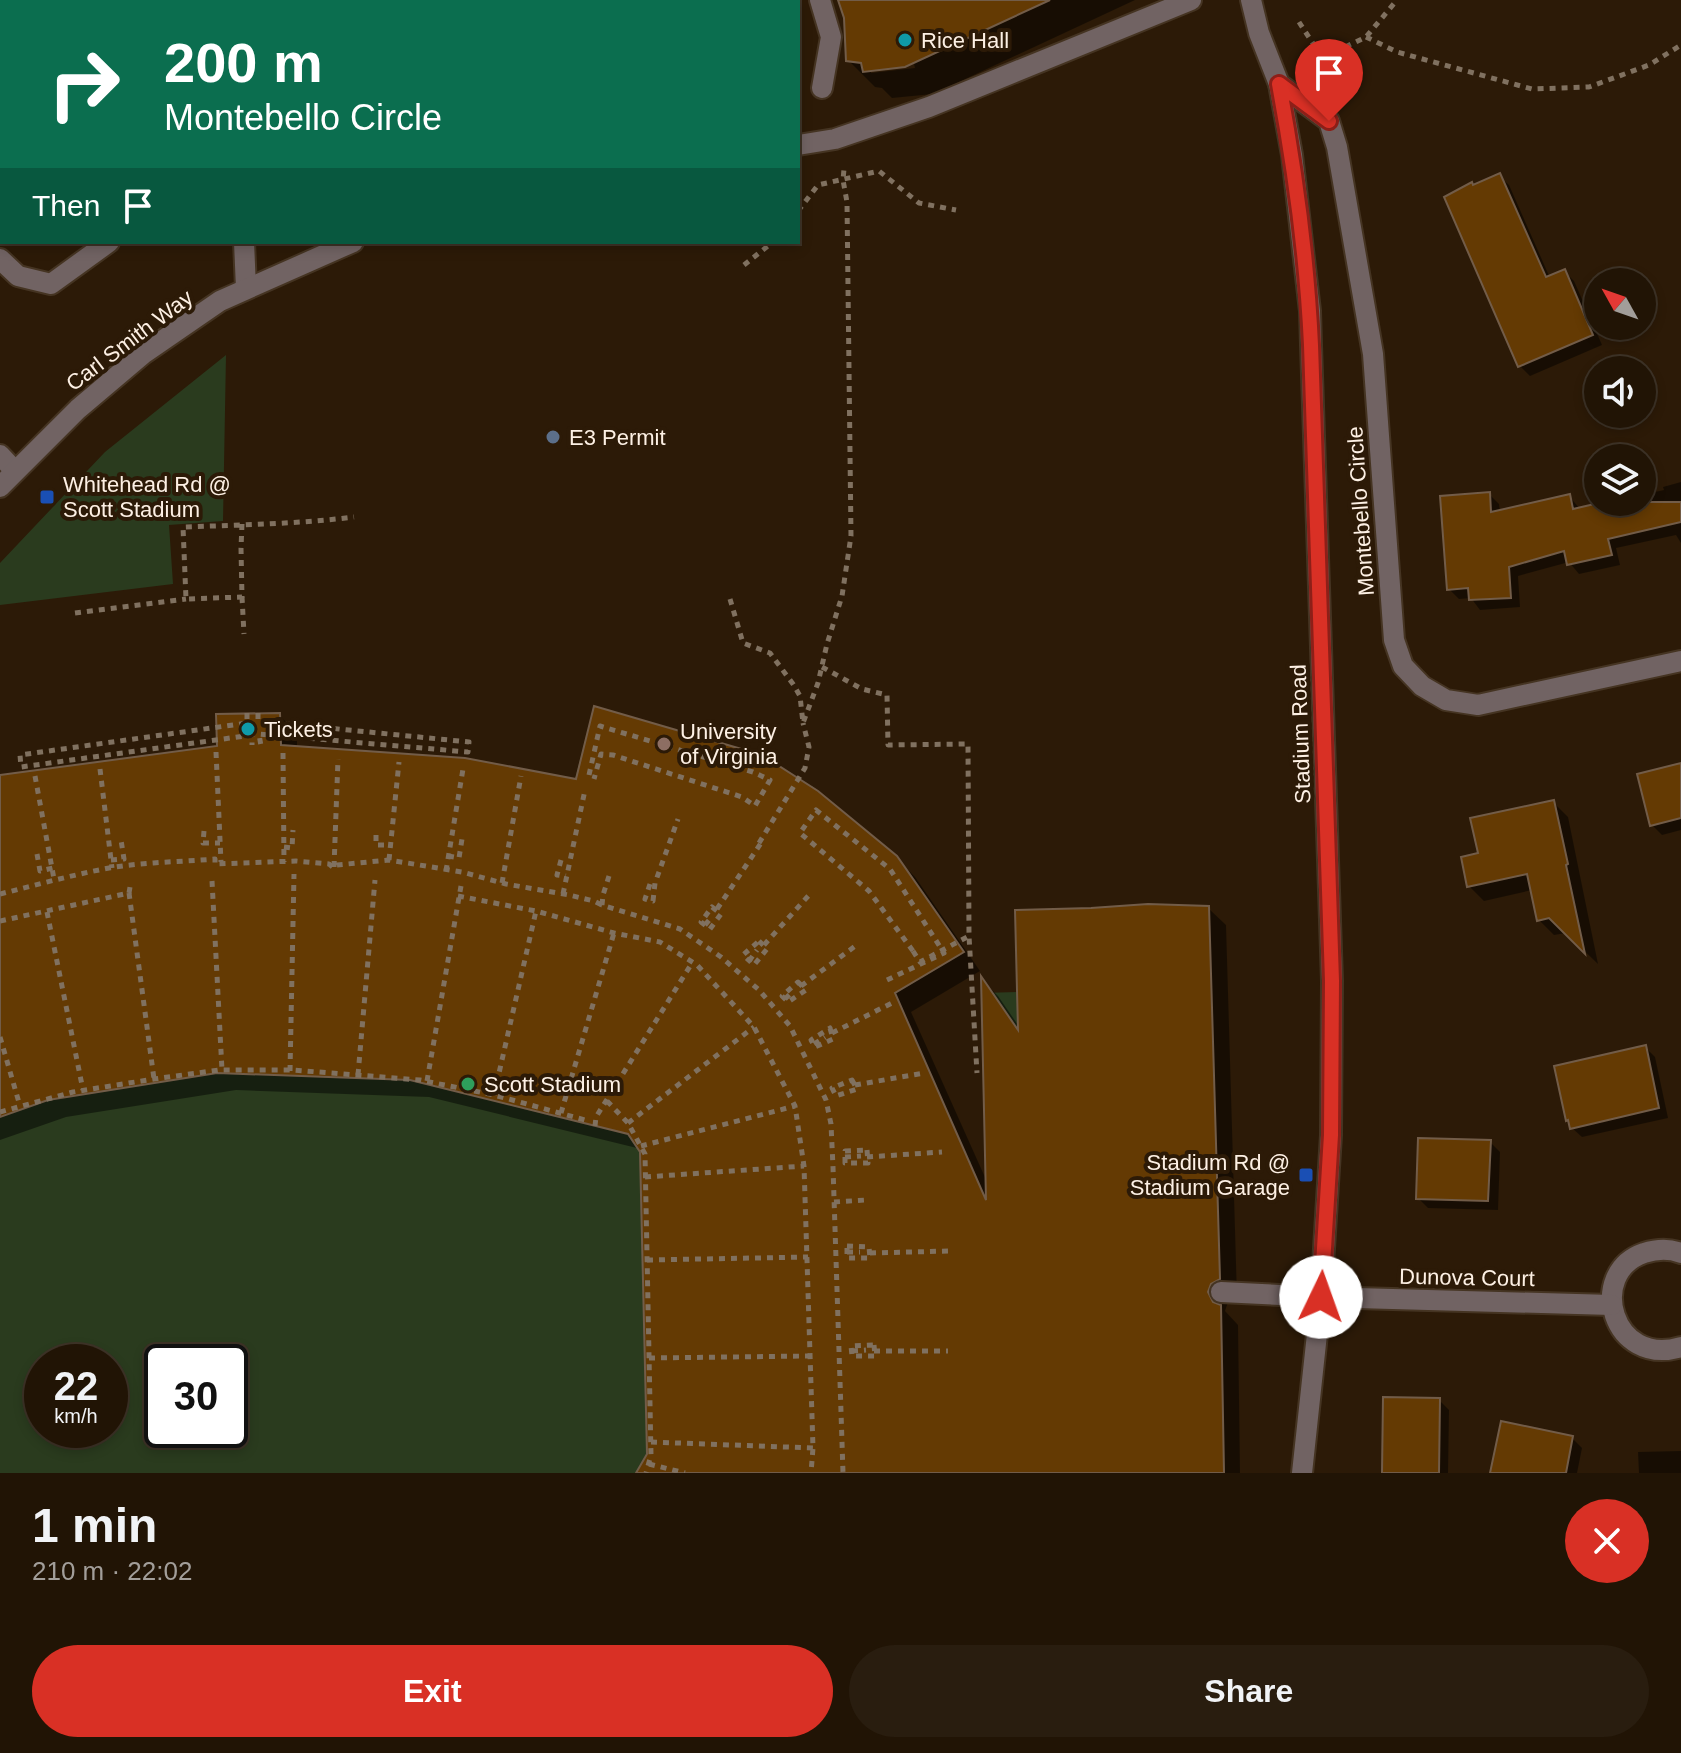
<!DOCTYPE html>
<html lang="en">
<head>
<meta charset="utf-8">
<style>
  body { margin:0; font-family:Arial,sans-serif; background:#291d0f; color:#f1f3f6; height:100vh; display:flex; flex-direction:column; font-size:30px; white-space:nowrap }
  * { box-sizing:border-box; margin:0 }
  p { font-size:26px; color:#a29e9a }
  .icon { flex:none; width:44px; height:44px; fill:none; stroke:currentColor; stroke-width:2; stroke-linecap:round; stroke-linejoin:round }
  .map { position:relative; height:1473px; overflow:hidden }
  .sheet { display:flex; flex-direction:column; background:#211405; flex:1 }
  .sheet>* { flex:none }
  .hud { position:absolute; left:0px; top:0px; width:800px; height:244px; box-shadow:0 4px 12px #0003,0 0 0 2px #3e3327; background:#0b6e4f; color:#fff; overflow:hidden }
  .needle { width:52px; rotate:310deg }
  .tools { position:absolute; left:1584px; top:268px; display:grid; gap:16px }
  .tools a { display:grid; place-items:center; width:72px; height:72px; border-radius:50%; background:#211405; box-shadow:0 4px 12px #0003,0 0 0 2px #3e3327; font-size:40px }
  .speed { position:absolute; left:24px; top:1344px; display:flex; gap:16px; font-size:40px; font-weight:700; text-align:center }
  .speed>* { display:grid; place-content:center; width:104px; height:104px; border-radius:50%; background:#211405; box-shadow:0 4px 12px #0003,0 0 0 2px #3e3327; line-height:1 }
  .speed small { font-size:20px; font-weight:400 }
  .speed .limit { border:4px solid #111; border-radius:12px; background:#fff; color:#111 }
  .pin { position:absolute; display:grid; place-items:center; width:68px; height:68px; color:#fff; margin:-82px -34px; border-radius:50% 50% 50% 0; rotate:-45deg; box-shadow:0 0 8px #0007 }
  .pin .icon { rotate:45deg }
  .me { position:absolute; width:88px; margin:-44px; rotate:3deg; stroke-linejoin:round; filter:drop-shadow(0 0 6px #0008) }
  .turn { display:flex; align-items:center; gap:28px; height:168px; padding:0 32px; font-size:36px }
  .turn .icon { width:104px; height:104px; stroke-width:2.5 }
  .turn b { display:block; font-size:56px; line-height:68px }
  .then { display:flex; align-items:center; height:76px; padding:0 32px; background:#0003; gap:16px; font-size:30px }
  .round { display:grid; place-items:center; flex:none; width:84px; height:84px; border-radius:42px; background:#291d0f }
  .summary { display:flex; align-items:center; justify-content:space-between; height:136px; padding:0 32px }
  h1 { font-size:48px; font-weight:700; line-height:60px }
  .cta { display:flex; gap:16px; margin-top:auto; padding:16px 32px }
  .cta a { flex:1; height:92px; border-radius:48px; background:#d93025; color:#fff; font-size:32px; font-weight:700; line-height:92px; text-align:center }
  .cta a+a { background:#291d0f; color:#f1f3f6 }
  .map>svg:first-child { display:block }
  .green { fill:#2a3b1e; fill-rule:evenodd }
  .shadow { fill:#0007; fill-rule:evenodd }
  .building { fill:#643a03; stroke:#725c48; stroke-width:2 }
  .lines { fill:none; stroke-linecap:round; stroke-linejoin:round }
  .lane-casing { stroke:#453422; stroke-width:24 }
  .street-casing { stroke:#453422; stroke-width:24 }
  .path { stroke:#807160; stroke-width:5; stroke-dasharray:6 6; stroke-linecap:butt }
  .lane { stroke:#716363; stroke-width:20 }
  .street { stroke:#716363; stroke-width:20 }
  .path-bridge { stroke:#807160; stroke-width:5; stroke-dasharray:6 6; stroke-linecap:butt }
  .route-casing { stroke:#8d1f18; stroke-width:20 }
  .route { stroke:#d93025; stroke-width:14 }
  .culture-dot { fill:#0f9aa8; stroke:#2c1a07; stroke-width:3 }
  .service-dot { fill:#5c6f8a; stroke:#2c1a07; stroke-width:3 }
  .transit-dot { fill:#1a4fb4; stroke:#2c1a07; stroke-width:3 }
  .education-dot { fill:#8d6e63; stroke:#2c1a07; stroke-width:3 }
  .leisure-dot { fill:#2e9e5b; stroke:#2c1a07; stroke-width:3 }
  .labels { text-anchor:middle; stroke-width:8; stroke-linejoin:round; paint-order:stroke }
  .poi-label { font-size:22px; fill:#fdf0e4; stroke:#2c1a07; text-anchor:start }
  .street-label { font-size:22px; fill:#fdf0e4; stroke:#2c1a07 }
</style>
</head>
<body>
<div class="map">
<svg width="1681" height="1473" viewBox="0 0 1681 1473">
  <rect width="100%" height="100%" fill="#2c1a07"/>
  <!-- green -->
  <g class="green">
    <path d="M226,355L223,521L169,525L173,584L0,605V563L105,452Z"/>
    <path d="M594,706L762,755L788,772L758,820L783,831L812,786L897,856L964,952L895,994L940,1094L943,1162L971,1161L973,1229L987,1216L981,993L1017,992L1015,910L1091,908L1148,904L1209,906L1221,1292L1224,1473H0V775L217,746L281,745L465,758L575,779ZM42,1362H110V1430H42ZM162,1362H230V1430H162Z"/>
  </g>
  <!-- shadow -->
  <g class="shadow">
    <path d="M0,0H132L128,2H2V66L0,67Z"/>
    <path d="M431,0H525L522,2H432Z"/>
    <path d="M840,0H1135L933,94L892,98L882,88L875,87L848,60L846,18ZM914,64L915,68L871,73V69Z"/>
    <path d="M1499,176L1509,185L1550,278L1564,271L1574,281L1602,345L1530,376L1520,366L1474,187Z"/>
    <path d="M1681,482V543L1676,535L1616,548L1620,565L1579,574L1569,562L1518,576L1520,607L1480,610L1471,598L1459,599L1449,589L1489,494L1499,504L1500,512L1569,496L1580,509L1612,502H1642V495L1664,490L1663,487Z"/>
    <path d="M279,715L297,733V748L896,858L915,877L980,971L911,1012L988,1184L983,981L998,996L1020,1028L1208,908L1226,925L1237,1297L1228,1302L1225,1311L1238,1325L1240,1473H639L649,1454L641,1149L429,1097L236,1090L66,1117L0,1140V777L219,747Z"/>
    <path d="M1681,766V830L1662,835L1652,825Z"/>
    <path d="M1553,802L1568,817L1598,964L1566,933L1554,935L1539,920L1532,890L1484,901L1469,886L1480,854Z"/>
    <path d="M1645,1047L1655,1057L1668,1118L1582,1137L1572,1128Z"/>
    <path d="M1490,1142L1500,1152L1498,1210L1428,1208L1418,1198Z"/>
    <path d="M1439,1400L1449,1410L1448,1473H1387Z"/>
    <path d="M1572,1438L1582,1448L1577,1473H1493Z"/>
    <path d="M1681,1451V1473H1639L1638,1452Z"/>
  </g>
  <!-- building -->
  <g class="building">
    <path d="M838,0H1050L905,67L863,72L861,63L846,61L844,18Z"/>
    <path d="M1500,173L1546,277L1565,269L1593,335L1518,367L1444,197L1472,182L1473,185Z"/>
    <path d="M1490,492L1491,512L1570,494L1573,509L1603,502H1681V522L1608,539L1612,555L1567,565L1564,551L1509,567L1511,598L1469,600L1468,588L1447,590L1440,496Z"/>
    <path d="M594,706L762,755L818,791L897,856L964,952L895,993L986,1200L981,976L1018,1030L1015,910L1091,908L1148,904L1209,906L1220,1279L1211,1284L1208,1292L1213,1302L1221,1305L1224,1473H636L647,1454L640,1152L628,1134L410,1080L217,1073L48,1100L0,1117V775L217,746L216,714L280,713L281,745L465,758L576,779Z"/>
    <path d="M1681,763V818L1650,826L1637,774Z"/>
    <path d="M1554,800L1568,864L1566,865L1585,954L1549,918L1537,921L1527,874L1467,887L1461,857L1478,853L1470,818Z"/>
    <path d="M1646,1045L1659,1108L1570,1129L1568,1120L1566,1121L1554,1066Z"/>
    <path d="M1418,1138L1491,1140L1488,1201L1416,1199Z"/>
    <path d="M1383,1397L1440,1398L1439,1473H1382Z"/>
    <path d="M1501,1421L1573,1436L1566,1473H1490Z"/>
  </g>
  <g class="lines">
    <!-- lane casing -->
    <g class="lane-casing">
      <g id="lane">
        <path d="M0,182L2,181"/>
        <path d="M0,259L18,276L51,284L109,242"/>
        <path d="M1221,1292L1321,1297"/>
      </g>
    </g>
    <!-- street casing -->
    <g class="street-casing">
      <g id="street">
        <path d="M820,0L831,37L822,88"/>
        <path d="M1251,0L1259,33L1279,84L1292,155L1310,311L1311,345L1332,981L1331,1135L1321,1297L1302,1473"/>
        <path d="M239,2V0"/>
        <path d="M1279,84L1329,121L1337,147L1373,354L1394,640L1403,666L1422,686L1446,700L1478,705L1681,661"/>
        <path d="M798,145L835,139L929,107L1191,0"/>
        <path d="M244,242L246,288"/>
        <path d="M0,455L15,471"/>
        <path d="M0,487L78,409L143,354L220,301L353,242"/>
        <path d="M1681,1253C1668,1248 1657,1249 1644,1253C1586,1273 1612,1368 1681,1347"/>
        <path d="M1321,1297L1612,1305"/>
      </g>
    </g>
    <!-- path -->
    <g class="path">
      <path d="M182,0V2"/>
      <path d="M1299,22L1314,45L1339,50L1366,37L1397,0"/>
      <path d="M1366,37L1397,52L1532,89L1589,87L1649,65L1681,45"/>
      <path d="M798,211L818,185L879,171L919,203L956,210"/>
      <path d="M744,265L773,242"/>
      <path d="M242,524L241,548L242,597L186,599L183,527C240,525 297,524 354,517"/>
      <path d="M242,597L244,634"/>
      <path d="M730,599L743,643L770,653L793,684L800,696L803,723L818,683L827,644L842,596L851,536L847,202L843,180L844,169"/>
      <path d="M75,613L186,599"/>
      <path d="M822,667L862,689L887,695L888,745L968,744L969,936L977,1073"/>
      <path d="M247,713V723L20,755L21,767L252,735V745"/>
      <path d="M258,713V721L469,742L468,752L259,734L261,746"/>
      <path d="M216,752L221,862"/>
      <path d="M283,753L284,862"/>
      <path d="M100,769L112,868"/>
      <path d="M589,775L600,726L753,772L770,780L755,806L742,797L613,755L601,754L594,779"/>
      <path d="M35,776L54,879"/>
      <path d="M204,831L203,843H220"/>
      <path d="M376,835V845H391"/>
      <path d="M759,843L805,768L809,747L803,723"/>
      <path d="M284,847L292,848L293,830"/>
      <path d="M37,854L40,871L53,868"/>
      <path d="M448,856L459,858L462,839"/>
      <path d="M111,860L124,859L121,840"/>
      <path d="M389,860L399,762"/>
      <path d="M561,860L557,875L566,876"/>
      <path d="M334,867L338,759"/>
      <path d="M446,871L463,769"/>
      <path d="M609,876L603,895L602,905L680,929L721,957L759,990L790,1026L826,1100L831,1124L833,1167L843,1473"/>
      <path d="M212,881L222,1070"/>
      <path d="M502,883L521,776"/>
      <path d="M650,884L645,899L653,901L655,883L678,819"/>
      <path d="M129,893L154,1079"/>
      <path d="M0,894C36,885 72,875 109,868C144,862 180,862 215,859V864L296,861L329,864L334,868L337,865L389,860L462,872L506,884L569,895L594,901L602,905"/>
      <path d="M563,894L585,790"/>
      <path d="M458,896L536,911L614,933L660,942L697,965L754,1027L795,1106L804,1166L813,1448L811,1473"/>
      <path d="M712,907L721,914L710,929L701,922Z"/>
      <path d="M717,909L761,843"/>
      <path d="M47,912L83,1090"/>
      <path d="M0,921L129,893L130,887"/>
      <path d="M705,925L711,918"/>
      <path d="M759,941L767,949L754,965L743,955Z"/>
      <path d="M764,945L810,894"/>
      <path d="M913,951L920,962L969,936"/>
      <path d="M749,961L757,950"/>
      <path d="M798,982L806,990L788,1002L782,996Z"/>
      <path d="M801,986L858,944"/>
      <path d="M785,999L793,991"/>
      <path d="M830,1028L833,1039L815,1047L811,1040Z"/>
      <path d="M832,1033L896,1001"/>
      <path d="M0,1037L20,1106"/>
      <path d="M814,1044L825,1037"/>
      <path d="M290,1071L294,874"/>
      <path d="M358,1075L375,880"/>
      <path d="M852,1080L857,1089L836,1096L832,1088Z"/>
      <path d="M427,1081L461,886"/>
      <path d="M855,1085L924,1073"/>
      <path d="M494,1095L536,911"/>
      <path d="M607,1101L628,1123L645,1154L651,1455L646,1473"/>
      <path d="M0,1112L73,1092L154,1079L219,1070H293L420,1080L494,1095L585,1120"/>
      <path d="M561,1113L614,933"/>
      <path d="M628,1123L754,1027"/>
      <path d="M595,1126L596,1117L692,963"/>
      <path d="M641,1146L795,1106"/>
      <path d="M867,1150L868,1163H845V1151Z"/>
      <path d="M845,1157L861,1156"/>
      <path d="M867,1157L942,1152"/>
      <path d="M645,1177L804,1166"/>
      <path d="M834,1202L866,1200"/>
      <path d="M847,1246L869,1247L870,1258H847Z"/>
      <path d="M847,1252H860"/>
      <path d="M870,1253L949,1251"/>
      <path d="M647,1260L808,1257"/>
      <path d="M874,1345L875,1356H852L851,1346Z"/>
      <path d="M852,1351L866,1350"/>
      <path d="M874,1351H948"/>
      <path d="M649,1358L809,1356"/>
      <path d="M651,1442L813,1448"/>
      <path d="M649,1464L685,1473"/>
    </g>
    <!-- lane -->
    <use href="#lane" class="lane"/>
    <!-- street -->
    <use href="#street" class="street"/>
    <!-- path-bridge -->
    <path class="path-bridge" d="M887,980L944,953L890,869L816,810L800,833L869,891L913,951"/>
  </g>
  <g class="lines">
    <!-- route casing -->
    <g class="route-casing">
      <path id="route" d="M1321,1297L1331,1135L1332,981L1311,345C1307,258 1295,170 1279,84L1329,121"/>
    </g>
    <!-- route -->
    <use href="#route" class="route"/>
  </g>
  <!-- markers -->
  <g class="culture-dot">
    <circle cx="905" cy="40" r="8"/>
    <circle cx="248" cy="729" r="8"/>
  </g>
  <circle class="service-dot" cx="553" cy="437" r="8"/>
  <g class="transit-dot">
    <rect x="39" y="489" width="16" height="16" rx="4"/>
    <rect x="1298" y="1167" width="16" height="16" rx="4"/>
  </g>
  <circle class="education-dot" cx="664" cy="744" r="8"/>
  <circle class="leisure-dot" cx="468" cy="1084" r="8"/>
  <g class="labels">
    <!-- poi labels -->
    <g class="poi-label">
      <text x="921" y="48">Rice Hall</text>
      <text x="569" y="445">E3 Permit</text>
      <text x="63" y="492">Whitehead Rd @<tspan x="63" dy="25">Scott Stadium</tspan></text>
      <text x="264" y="737">Tickets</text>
      <text x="680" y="739">University<tspan x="680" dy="25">of Virginia</tspan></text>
      <text x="484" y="1092">Scott Stadium</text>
      <text x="1290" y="1170" text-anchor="end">Stadium Rd @<tspan x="1290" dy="25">Stadium Garage</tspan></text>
    </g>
    <!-- street labels -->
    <g class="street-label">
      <text transform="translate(129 340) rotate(-37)" y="8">Carl Smith Way</text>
      <text transform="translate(1360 511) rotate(-94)" y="8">Montebello Circle</text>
      <text transform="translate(1300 734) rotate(-92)" y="8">Stadium Road</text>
      <text transform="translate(1467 1277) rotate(1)" y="8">Dunova Court</text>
    </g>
  </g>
</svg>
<div class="tools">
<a><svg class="needle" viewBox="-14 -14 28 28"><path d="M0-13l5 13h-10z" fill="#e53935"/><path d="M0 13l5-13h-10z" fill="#a29e9a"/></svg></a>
<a><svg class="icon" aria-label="sound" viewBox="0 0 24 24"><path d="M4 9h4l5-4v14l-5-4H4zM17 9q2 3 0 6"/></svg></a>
<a><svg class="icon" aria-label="layers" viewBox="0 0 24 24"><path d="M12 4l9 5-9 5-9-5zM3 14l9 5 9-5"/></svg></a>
</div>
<div class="speed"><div>22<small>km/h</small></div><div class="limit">30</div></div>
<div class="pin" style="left:1329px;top:121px;background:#d93025"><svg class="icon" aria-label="arrive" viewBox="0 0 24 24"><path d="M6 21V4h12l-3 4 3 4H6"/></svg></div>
<svg class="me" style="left:1321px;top:1297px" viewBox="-20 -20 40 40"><circle r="19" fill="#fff"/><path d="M0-13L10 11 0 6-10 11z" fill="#d93025"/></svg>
<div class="hud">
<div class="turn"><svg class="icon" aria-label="right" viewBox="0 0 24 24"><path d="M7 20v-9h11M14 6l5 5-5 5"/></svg><div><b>200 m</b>Montebello Circle</div></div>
<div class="then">Then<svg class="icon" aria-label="arrive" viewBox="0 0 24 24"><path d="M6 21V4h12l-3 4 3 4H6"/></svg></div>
</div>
</div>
<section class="sheet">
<div class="summary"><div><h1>1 min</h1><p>210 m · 22:02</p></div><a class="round" style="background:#d93025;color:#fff"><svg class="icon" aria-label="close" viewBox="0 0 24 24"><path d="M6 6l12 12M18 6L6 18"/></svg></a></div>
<div class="cta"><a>Exit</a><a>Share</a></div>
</section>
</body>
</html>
